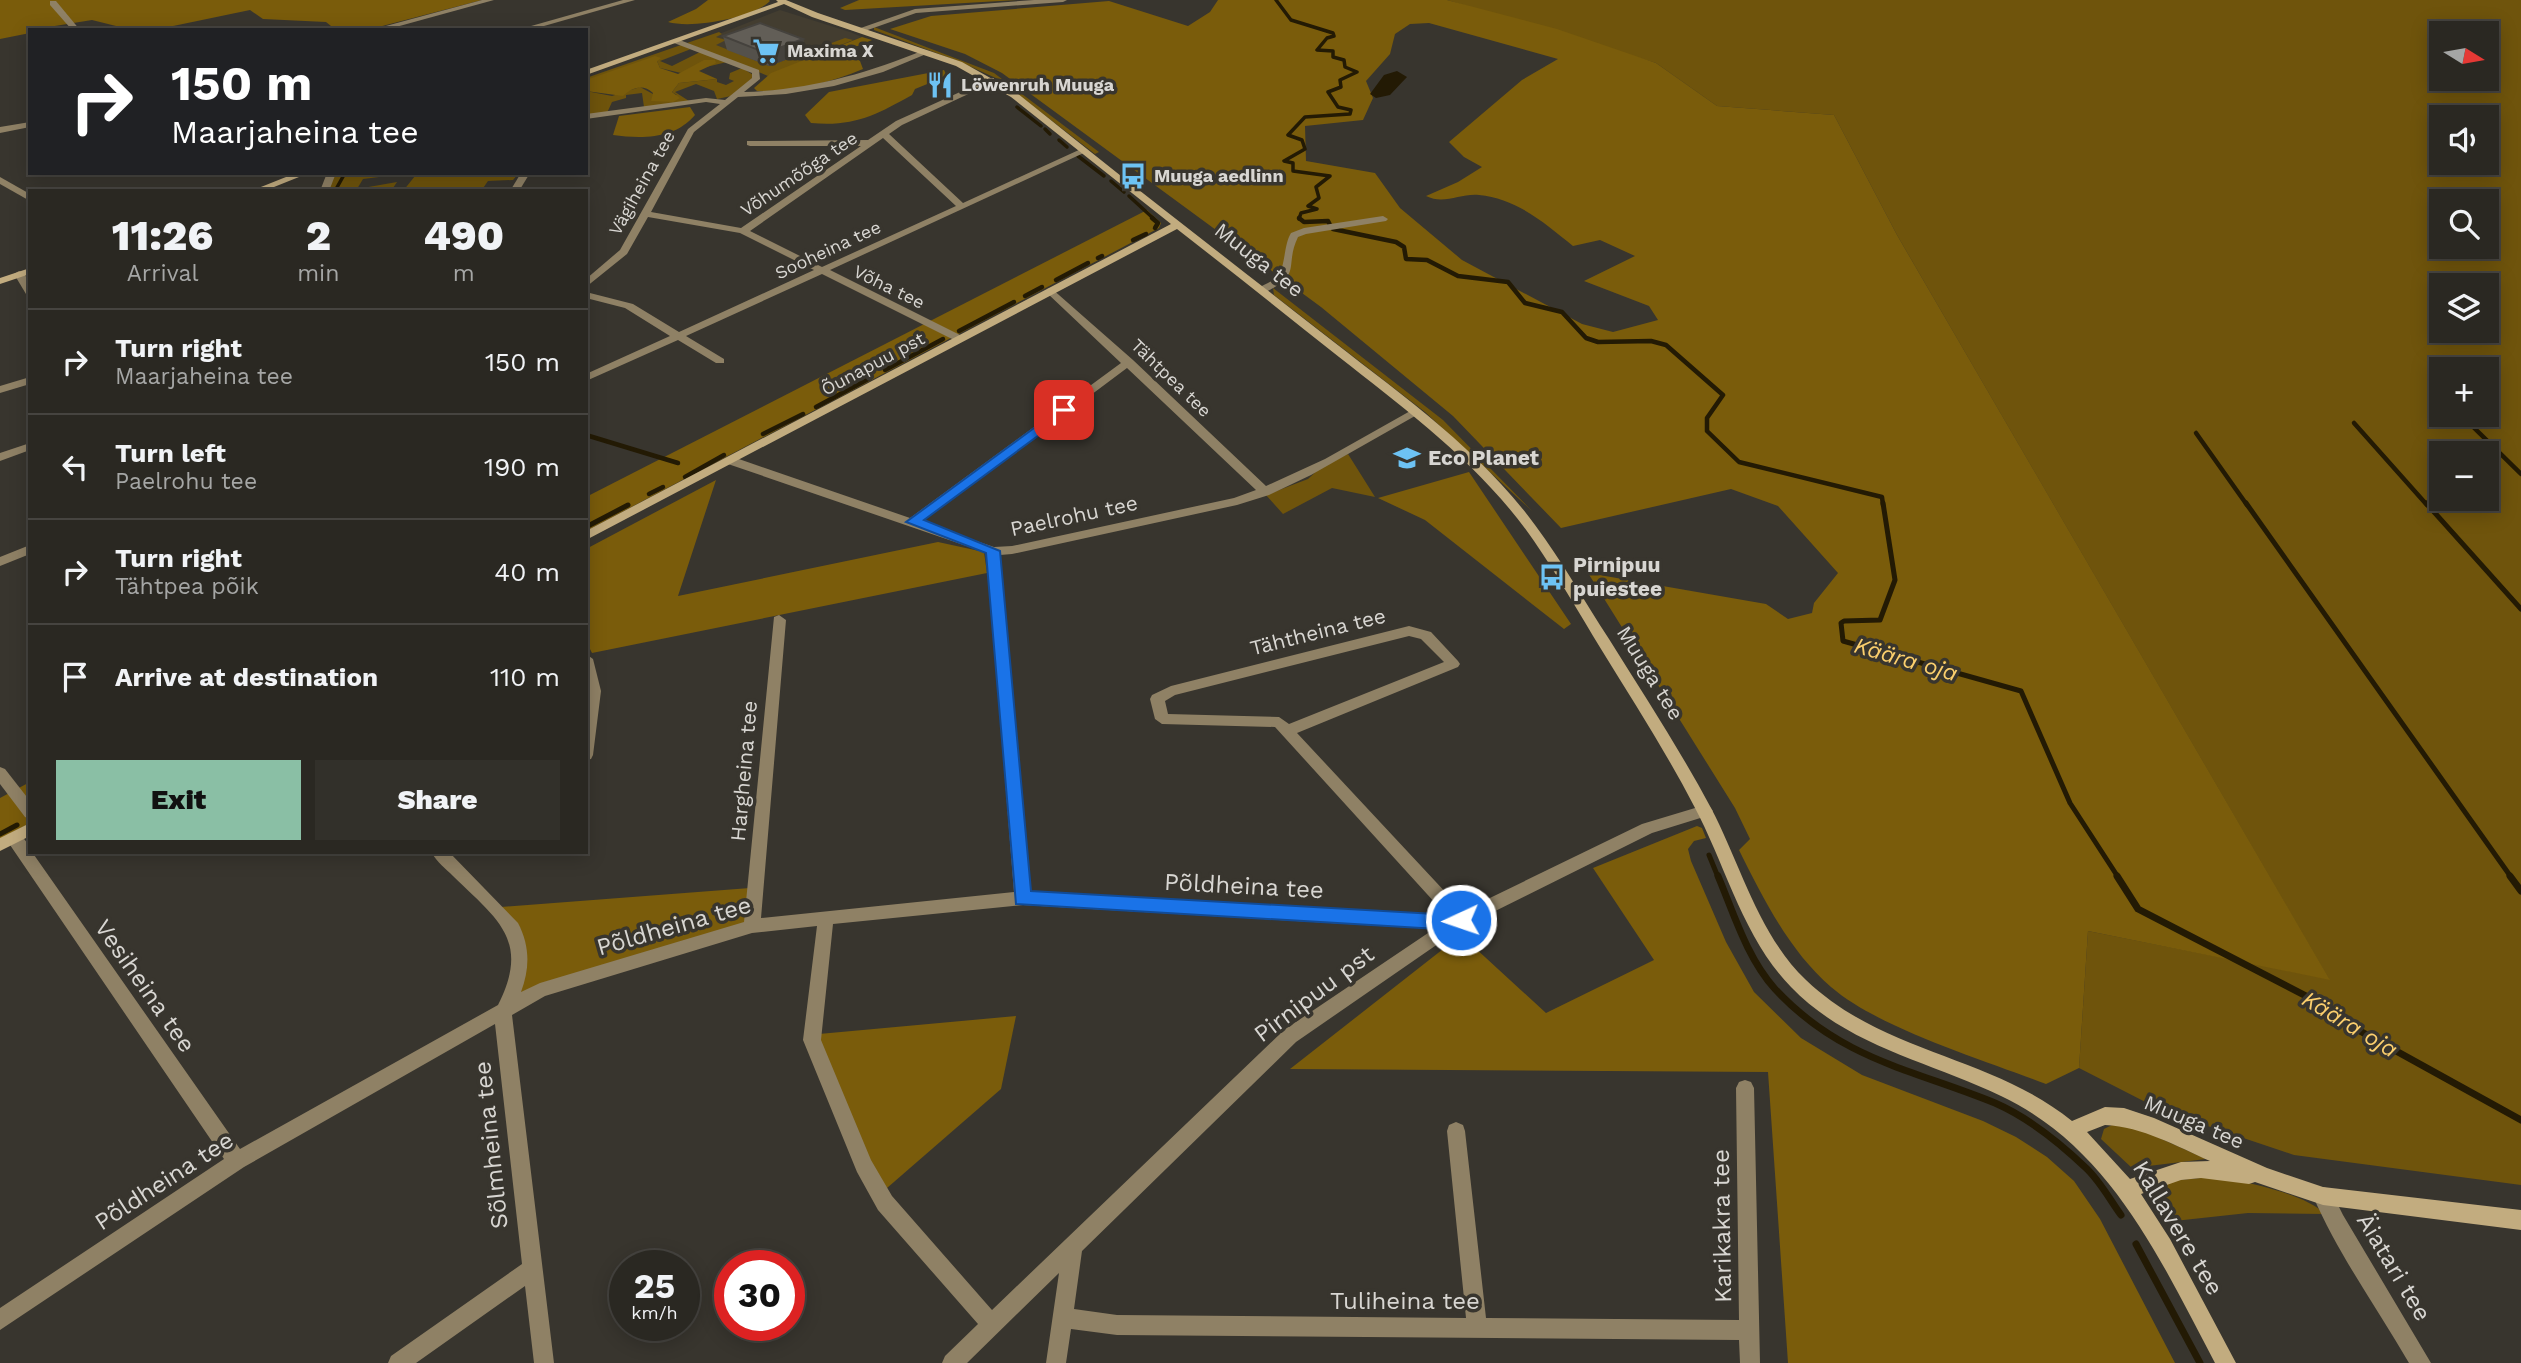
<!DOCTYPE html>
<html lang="en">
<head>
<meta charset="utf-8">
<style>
  body { margin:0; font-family:"Work Sans",sans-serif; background:#32302a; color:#f1f3f6; height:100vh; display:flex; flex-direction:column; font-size:26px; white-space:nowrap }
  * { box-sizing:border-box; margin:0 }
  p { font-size:23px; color:#a5a6a5 }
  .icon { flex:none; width:38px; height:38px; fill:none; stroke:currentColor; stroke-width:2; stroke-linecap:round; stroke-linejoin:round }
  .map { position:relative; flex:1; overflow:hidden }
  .details { position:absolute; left:28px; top:189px; width:560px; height:665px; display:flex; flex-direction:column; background:#2a2822; border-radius:0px; box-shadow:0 4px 18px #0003,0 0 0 2px #464440 }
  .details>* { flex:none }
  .hud { position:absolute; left:28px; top:28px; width:560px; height:147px; border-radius:0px; box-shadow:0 4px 18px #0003,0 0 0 2px #464440; background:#202124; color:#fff; overflow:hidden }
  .needle { width:46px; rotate:101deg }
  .tools { position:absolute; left:2429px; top:21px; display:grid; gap:14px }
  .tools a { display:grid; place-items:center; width:70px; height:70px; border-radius:0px; background:#2a2822; box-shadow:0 4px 18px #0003,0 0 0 2px #464440; font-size:35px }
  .speed { position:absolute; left:609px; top:1250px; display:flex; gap:14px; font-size:35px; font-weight:700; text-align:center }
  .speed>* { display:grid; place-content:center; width:91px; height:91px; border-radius:50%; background:#2a2822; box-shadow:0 4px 18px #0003,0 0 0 2px #464440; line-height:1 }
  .speed small { font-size:18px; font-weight:400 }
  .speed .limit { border:10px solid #d22; background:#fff; color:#111 }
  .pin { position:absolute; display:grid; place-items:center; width:60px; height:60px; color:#fff; margin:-30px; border-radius:14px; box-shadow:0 4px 10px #0006 }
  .me { position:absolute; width:77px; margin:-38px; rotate:267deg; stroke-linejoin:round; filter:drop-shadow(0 0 5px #0008) }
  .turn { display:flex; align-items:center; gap:24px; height:147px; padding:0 28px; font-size:32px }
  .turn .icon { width:91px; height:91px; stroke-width:2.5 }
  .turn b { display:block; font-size:49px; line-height:60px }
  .eta { display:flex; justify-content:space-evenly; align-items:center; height:119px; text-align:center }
  .eta b { font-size:42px; font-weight:800; line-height:49px }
  .action { display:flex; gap:14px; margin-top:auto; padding:14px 28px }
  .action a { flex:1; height:80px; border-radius:0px; background:#8abfa5; color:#111; font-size:28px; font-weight:800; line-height:80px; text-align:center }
  .action a+a { background:#32302a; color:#f1f3f6 }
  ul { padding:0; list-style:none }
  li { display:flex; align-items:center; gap:21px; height:105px; padding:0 28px; border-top:2px solid #464440 }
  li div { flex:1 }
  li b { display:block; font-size:26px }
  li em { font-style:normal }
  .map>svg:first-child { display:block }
  .built { fill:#433d30 }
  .green { fill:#6f540c; fill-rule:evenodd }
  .forest { fill:#7a5c0b; fill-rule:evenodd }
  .water { fill:#231a04 }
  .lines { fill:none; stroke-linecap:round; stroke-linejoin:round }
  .stream-far3 { stroke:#231a04; stroke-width:3.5 }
  .stream-far2 { stroke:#231a04; stroke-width:4.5 }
  .stream-far1 { stroke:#231a04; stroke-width:5 }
  .stream { stroke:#231a04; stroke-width:7 }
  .street { fill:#8f8165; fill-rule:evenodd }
  .secondary { fill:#c2ac7f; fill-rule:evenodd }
  .wall { fill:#54514b }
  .shaded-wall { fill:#45423d }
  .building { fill:#625e57; stroke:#45423d; stroke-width:2 }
  .route { fill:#1a73e8; stroke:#114b97; stroke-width:2 }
  .labels { text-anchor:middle; stroke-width:7; stroke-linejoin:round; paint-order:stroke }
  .far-poi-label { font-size:18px; font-weight:bold; fill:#d8d6d2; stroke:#38352e; text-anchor:start }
  .far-street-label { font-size:18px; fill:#d8d6d2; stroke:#38352e }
  .street-label { font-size:21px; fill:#d8d6d2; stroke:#38352e }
  .poi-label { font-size:21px; font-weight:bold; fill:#d8d6d2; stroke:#38352e; text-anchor:start }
  .water-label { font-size:23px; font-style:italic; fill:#fbcf6d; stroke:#38352e }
  .near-street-label { font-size:24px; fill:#d8d6d2; stroke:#38352e }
</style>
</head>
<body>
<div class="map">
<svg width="2521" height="1363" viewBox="0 0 2521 1363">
  <rect width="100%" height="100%" fill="#38352e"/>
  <!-- built -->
  <path class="built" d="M780,10L850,32L862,37L779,69L706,47L724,40L714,36Z"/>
  <!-- green -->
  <g class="green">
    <path d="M1447,0H2521V1185L2294,1155L2163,1111L2079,1068L2088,931L2329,979L1897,235L1834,115L1717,106L1656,63ZM2441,33H2487V79H2441ZM2441,117H2487V163H2441ZM2441,201H2487V247H2441ZM2441,285H2487V331H2441ZM2441,369H2487V415H2441ZM2441,453H2487V499H2441Z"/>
    <path d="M874,27L994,73L1099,152L1095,154L998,79L958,61L874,30Z"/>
    <path d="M719,32L722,34L716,37L726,40L716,45L769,66L845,38L853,40L768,76L687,43Z"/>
    <path d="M681,45L691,49L660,61L672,66L700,52L727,62L681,73L660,68L657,61L586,82V78Z"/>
    <path d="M742,68L755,76L731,96L717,99L714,91L696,84L675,92L689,101L644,107L642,93L626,95V98L612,102L607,113L586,116V91L612,96L640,87L653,94L677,95L672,92L679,83L717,79V82L726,85L734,81L729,79L730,73Z"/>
    <path d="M335,173H402L403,174L363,179L357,189L397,182L391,191H327Z"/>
    <path d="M433,173H519L513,180L488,181L481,191H403L415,176Z"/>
    <path d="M1273,288L1443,420L1532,511L1425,412L1274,295Z"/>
    <path d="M1348,454L1375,497L1332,488L1283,514L1266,495L1308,479L1321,467Z"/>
    <path d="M2112,1125L2137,1128L2206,1159L2132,1168L2101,1139L2104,1129Z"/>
    <path d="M2211,1177C2241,1180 2304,1193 2325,1214L2248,1213L2165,1222C2155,1206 2158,1195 2170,1181Z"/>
  </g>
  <!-- forest -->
  <g class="forest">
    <path d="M0,0H482L367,30H336L326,22L263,19L250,10L154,30H132L92,20L30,30V33L0,39Z"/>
    <path d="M708,0H769L770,1C754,18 692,29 668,22L696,9Z"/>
    <path d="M859,0H1017L845,10L840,8Z"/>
    <path d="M1218,0H1447L1557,29L1656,63L1717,106L1834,115L1897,235L2330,980L2088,931L2079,1068L2046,1084C1984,1060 1880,1029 1831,987C1789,951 1763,898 1739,850L1750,839L1735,808L1588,573L1766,604L1788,619L1812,613L1814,603L1838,573L1778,506L1731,489L1561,528L1453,416L1321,307L1002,73L965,54L890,29L931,16L1109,1L1188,26L1210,12ZM1429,23L1558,59L1522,80L1449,142L1464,157L1482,167L1458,182L1426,196C1444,205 1461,193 1479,195C1516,198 1546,224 1573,246L1600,240L1635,256L1584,281L1649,306L1658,320L1613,332L1582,324L1462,260L1400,208L1375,173L1306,161L1305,126L1363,120L1373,98L1366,81L1390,54L1395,34L1410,24Z"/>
    <path d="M862,37L872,40L843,52L860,61L863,69C830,83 793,92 757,91L754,88L771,73Z"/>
    <path d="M655,56L661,58L657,61L660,68L678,74L704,60H715L716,63L699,71L717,79L679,83L672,92L680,98L673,102L651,101L653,93C643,83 631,88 623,96L586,91V80Z"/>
    <path d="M944,70L947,76L915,89L912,95C876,115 854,127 811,123L805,115L829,92Z"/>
    <path d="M690,107L695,115C675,139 642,139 613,135L619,116Z"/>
    <path d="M1147,210L1161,223L1159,228L586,531V497Z"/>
    <path d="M1469,472L1571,624L1564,629L1425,520L1378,498Z"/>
    <path d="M716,480L678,596L938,542L984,552L987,573L592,653L586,641V549Z"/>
    <path d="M30,782V823L0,839V798Z"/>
    <path d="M1697,826L1702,828L1706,838L1694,841L1688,849L1691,861L1726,942L1754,992L1801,1038L1862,1075L1983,1121L2016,1137L2047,1157L2074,1181L2100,1219L2175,1363H1788L1768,1072L1290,1069L1461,935L1546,1013L1654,960L1593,868Z"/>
    <path d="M750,888L748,924L517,995L525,953L520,928L501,907Z"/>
    <path d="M1016,1016L1001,1089L887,1188L866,1163L816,1040L819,1034Z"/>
  </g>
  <!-- water -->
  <path class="water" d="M1397,71L1407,77L1390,95L1376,98L1370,94L1384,75Z"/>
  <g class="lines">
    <!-- stream-far3 -->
    <g class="stream-far3">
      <path d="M1276,0L1291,20L1333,33L1334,36L1327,38L1317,50L1333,51V57L1344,60L1345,67L1357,72L1340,80L1341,87L1328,92L1338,107L1351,110L1350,114L1305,117L1288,135L1302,140L1305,149L1284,161L1293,163V171L1330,176L1316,187L1319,198L1308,206L1317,209L1301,213L1299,219"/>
      <path d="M1017,107L1041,126"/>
      <path d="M1045,129L1050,134"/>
      <path d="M1059,140L1067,147"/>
      <path d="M1078,156L1104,176"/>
      <path d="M1111,181L1124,192"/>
      <path d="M335,191L345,173"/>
      <path d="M1129,196L1154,219"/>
    </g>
    <!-- stream-far2 -->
    <g class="stream-far2">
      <path d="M1152,218L1158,223L1155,228"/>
      <path d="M1299,218L1304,222L1328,221L1330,225"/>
      <path d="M1333,229L1396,242L1404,247L1406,259L1427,260L1458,276L1508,282L1525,303L1562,312L1586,338L1598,342L1651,341L1666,345L1723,395L1707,418V431L1739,462L1882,497L1883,505"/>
      <path d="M1133,240L1146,234"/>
      <path d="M1098,258L1102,256"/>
      <path d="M1056,280L1088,263"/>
      <path d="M1025,296L1042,287"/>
      <path d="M959,331L1014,302"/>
      <path d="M885,370L943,339"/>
      <path d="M816,407L870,378"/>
      <path d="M2461,415L2521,474"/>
      <path d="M2354,423L2427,505"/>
      <path d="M2196,433L2247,505"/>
      <path d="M763,434L803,414"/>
      <path d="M586,435L678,463"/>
      <path d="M685,477L724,455"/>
      <path d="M649,494L663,487"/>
    </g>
    <!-- stream-far1 -->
    <g class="stream-far1">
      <path d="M1883,503L1895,580L1880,620L1844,621L1841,623L1843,641L2021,691L2070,803L2118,877"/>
      <path d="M2246,503L2511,877"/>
      <path d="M2426,503L2521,609"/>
      <path d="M586,527L628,505"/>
      <path d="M0,834L17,825"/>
      <path d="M1709,855L1718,877"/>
    </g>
    <!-- stream -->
    <g class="stream">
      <path d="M1718,876C1734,914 1747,958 1775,989C1841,1060 1912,1069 1995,1103C2027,1117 2061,1144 2086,1168C2100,1181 2110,1200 2121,1215"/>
      <path d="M2117,876L2138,909L2335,1011L2340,1020L2521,1120"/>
      <path d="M2510,876L2521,891"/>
      <path d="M2136,1244L2200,1363"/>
    </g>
    <!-- street -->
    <g class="street">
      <path d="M482,0H494L385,30H371Z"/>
      <path d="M623,0H635L530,30H517Z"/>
      <path d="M1034,0H1067L1063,2L916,13L862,32L855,30L915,9Z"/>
      <path d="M50,1H56L80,30H72L50,5Z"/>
      <path d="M677,39L759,70L760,79L744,92C808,90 866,74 924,50L931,52L883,72L834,86L786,94L738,97L694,132L651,212L741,228L861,146H750L747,145V141L868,140L896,121L991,78H994V82L902,125L889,134L963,203L1081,149L1088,151L830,270L964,337V341H956L822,274L686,336L724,359V363H716L678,340L586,381V374L670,336L625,308L586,298V292L633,304L679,332L814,270L740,233L648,217L627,254L586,287V279L620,250L688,129L720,104L706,102L586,119V114L706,98L725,100L752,78V73L674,43L673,41ZM883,138L956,206L822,267L750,231Z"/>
      <path d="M30,122V127L0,133V127Z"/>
      <path d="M327,173H336L329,191H320Z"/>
      <path d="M521,173H530L519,191H510Z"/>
      <path d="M0,177L30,194V201L0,184Z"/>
      <path d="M1383,216L1388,219L1386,221L1306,234L1298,237C1284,266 1303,275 1265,292L1256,290C1262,285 1270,283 1276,278C1286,269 1283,246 1291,233L1304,228Z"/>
      <path d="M19,271L23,272L30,283V295L26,294L14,274Z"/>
      <path d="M1051,288L1133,360L1266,486L1325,459L1412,410H1420L1422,412L1311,475L1269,495L1237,505L1012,554L1000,555L1031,892L1447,916L1275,727L1162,724L1155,719L1150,699L1152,695L1171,686L1409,626L1431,632L1458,661L1460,664L1458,667L1297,733L1463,911L1642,824L1705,805L1710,807L1713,811L1710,815L1652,833L1461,928L1296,1042L1082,1251L1074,1309L1117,1315L1466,1318L1447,1131L1449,1125L1456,1122L1463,1125L1465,1131L1486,1318L1739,1320L1736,1088L1739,1082L1745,1080L1751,1082L1754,1088L1760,1363H1740L1739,1340L1117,1335L1071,1329L1066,1363H1046L1059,1273L967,1363H942L945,1356L978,1324L878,1210L857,1172L803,1040L817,926L752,933L545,996L512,1015L554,1363H534L525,1286L416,1363H388L391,1356L522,1264L495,1024L244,1167L0,1330V1308L224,1159L8,842L6,838L8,834C20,830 29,842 30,852H32L240,1149L498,1005C531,940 497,919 453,876C446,869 437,862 431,852H449L518,923C530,946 530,968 521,992L540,983L744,922L774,617L779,615L786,620L761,918L1014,892L987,553L728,464L726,461L732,457L736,458L910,518L1121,363L1047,293V289ZM1127,368L1256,490L1234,498L1012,546L994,547L921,522ZM1409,636L1421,639L1444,662L1289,724L1279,717L1168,714L1165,701L1175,695ZM1023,905L1434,929L1284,1030L992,1310L892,1196L871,1160L821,1040L833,924Z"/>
      <path d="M30,377V384L0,393V386Z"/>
      <path d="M30,443V450L0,461V453Z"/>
      <path d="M30,545V554L0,566V557Z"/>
      <path d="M586,654L593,659L601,691L593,755L591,759L586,760Z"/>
      <path d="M0,767L5,769L30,801V819L25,817L0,784Z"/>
      <path d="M2323,1187L2330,1189L2343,1215L2431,1363H2409C2377,1308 2338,1254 2313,1196L2316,1189Z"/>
    </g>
    <!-- secondary -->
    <g class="secondary">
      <path d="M776,0H786L818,13L962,62L1017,93C1117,174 1220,253 1321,332C1396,391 1478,447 1535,525C1562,561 1584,601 1609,639C1644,695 1680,750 1711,808C1741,865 1758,934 1806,980C1885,1055 1991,1055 2072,1121L2105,1107L2124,1108L2154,1118L2267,1168L2323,1187L2521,1210V1230L2323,1205L2255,1182L2249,1184L2201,1178L2181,1180L2141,1194L2170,1239L2236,1363H2215C2161,1261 2111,1148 2001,1096C1929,1061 1849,1047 1791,987C1743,938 1726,866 1694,806C1666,752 1633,701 1601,649C1579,613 1558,576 1534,541C1483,467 1409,412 1339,357C1285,314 1231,271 1177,229L586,540V531L1171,224L1011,97L956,66L812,17L784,4L586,75V70L778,2ZM2105,1125C2143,1127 2176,1146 2210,1161L2181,1162L2130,1179L2087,1132Z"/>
      <path d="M296,173H309L264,191H251Z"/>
      <path d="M30,268V274L0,284V278Z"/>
      <path d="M30,823V836L0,851V838Z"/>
    </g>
  </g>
  <!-- wall -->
  <path class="wall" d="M723,36L803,39L806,52L769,66L727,50Z"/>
  <!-- shaded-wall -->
  <path class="shaded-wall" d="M803,39L806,52L769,66L766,53Z"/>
  <!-- building -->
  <path class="building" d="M760,23L803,39L766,53L723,36Z"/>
  <!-- route -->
  <path class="route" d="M1064,406L1069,407V413L924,520L1000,551L1031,891L1453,915L1461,912L1468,914L1470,920L1468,925L1455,930L1016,904L986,553L906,522Z"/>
  <!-- icons -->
  <defs>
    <g id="supermarket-bare" transform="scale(2.1)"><path d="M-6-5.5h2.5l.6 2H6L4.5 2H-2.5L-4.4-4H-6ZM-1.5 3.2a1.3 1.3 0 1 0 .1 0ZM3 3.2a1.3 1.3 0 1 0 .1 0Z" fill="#6dc2f3" stroke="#38352e" stroke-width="2.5" paint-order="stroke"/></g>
    <g id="restaurant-bare" transform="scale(2.1)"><path d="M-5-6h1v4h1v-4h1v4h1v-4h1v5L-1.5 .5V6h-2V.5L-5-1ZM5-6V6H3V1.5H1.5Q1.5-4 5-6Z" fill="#6dc2f3" stroke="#38352e" stroke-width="2.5" paint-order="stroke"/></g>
    <g id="bus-bare" transform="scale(2.1)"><path d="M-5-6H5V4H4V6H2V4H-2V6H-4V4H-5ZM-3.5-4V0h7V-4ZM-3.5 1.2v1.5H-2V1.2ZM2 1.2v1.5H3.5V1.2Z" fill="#6dc2f3" stroke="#38352e" stroke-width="2.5" paint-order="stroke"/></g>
    <g id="school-bare" transform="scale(2.1)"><path d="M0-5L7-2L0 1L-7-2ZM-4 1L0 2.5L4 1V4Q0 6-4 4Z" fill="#6dc2f3" stroke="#38352e" stroke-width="2.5" paint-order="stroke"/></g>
  </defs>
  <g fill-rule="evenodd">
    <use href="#supermarket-bare" x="766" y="51"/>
    <use href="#restaurant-bare" x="940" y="85"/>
    <use href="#bus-bare" x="1133" y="176"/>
    <use href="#school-bare" x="1407" y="458"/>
    <use href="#bus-bare" x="1552" y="577"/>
  </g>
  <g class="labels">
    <!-- far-poi labels -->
    <g class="far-poi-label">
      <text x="787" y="57">Maxima X</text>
      <text x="961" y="91">Löwenruh Muuga</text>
      <text x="1154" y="182">Muuga aedlinn</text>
    </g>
    <!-- far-street labels -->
    <g class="far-street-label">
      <text transform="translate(799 174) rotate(-34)" y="6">Võhumõõga tee</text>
      <text transform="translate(642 183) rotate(-61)" y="6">Vägiheina tee</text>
      <text transform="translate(828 250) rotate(-25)" y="6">Sooheina tee</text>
      <text transform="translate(889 287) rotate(26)" y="6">Võha tee</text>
      <text transform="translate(873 364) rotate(-28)" y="6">Õunapuu pst</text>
      <text transform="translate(1171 378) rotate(44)" y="6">Tähtpea tee</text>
    </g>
    <!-- street labels -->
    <g class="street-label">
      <text transform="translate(1259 260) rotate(38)" y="7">Muuga tee</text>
      <text transform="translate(1074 516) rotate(-12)" y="7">Paelrohu tee</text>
      <text transform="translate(1318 632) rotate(-14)" y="7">Tähtheina tee</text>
      <text transform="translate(1650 673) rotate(58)" y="7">Muuga tee</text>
      <text transform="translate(744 771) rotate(-85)" y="7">Hargheina tee</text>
      <text transform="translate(2194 1122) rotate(23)" y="7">Muuga tee</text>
    </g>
    <!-- poi labels -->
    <g class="poi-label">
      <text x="1428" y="465">Eco Planet</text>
      <text x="1573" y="572">Pirnipuu<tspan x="1573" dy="24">puiestee</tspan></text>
    </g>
    <!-- water labels -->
    <g class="water-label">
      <text transform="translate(1906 659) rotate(16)" y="8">Käära oja</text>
      <text transform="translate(2350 1024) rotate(31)" y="8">Käära oja</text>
    </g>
    <!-- near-street labels -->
    <g class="near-street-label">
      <text transform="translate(1244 886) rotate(3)" y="8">Põldheina tee</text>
      <text transform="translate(674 926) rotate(-16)" y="8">Põldheina tee</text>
      <text transform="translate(145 986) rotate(55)" y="8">Vesiheina tee</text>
      <text transform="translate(1314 994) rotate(-37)" y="8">Pirnipuu pst</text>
      <text transform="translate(491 1145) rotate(-96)" y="8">Sõlmheina tee</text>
      <text transform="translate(164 1181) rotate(-33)" y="8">Põldheina tee</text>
      <text transform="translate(1722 1226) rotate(-91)" y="8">Karikakra tee</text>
      <text transform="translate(2178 1228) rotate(59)" y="8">Kallavere tee</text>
      <text transform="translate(2394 1267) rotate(59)" y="8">Äiatari tee</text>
      <text x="1405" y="1309">Tuliheina tee</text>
    </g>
  </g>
</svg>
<div class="tools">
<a><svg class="needle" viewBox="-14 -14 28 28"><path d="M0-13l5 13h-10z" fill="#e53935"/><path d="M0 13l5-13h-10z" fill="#a5a6a5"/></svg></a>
<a><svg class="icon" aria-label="sound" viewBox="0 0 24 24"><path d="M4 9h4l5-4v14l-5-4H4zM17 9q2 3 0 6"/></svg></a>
<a><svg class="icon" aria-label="search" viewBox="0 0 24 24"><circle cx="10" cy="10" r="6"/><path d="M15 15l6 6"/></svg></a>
<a><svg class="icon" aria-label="layers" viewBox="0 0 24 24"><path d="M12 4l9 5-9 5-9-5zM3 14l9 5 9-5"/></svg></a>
<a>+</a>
<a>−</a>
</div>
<div class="speed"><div>25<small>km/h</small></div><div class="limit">30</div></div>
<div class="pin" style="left:1064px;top:410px;background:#d93025"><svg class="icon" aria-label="arrive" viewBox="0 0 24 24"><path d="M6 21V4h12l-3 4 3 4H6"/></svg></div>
<svg class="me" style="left:1461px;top:920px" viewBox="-20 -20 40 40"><circle r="17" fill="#1a73e8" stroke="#fff" stroke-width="3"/><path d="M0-11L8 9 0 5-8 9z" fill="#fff"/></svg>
<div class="hud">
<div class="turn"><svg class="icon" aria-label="right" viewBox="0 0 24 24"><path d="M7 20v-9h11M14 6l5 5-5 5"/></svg><div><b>150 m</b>Maarjaheina tee</div></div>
</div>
<section class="details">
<div class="eta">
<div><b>11:26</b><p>Arrival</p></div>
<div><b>2</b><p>min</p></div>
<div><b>490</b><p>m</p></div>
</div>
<ul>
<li><svg class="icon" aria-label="right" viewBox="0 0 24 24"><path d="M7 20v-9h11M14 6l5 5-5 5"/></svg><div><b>Turn right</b><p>Maarjaheina tee</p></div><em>150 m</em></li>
<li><svg class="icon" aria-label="left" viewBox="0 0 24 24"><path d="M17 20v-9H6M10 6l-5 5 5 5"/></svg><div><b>Turn left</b><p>Paelrohu tee</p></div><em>190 m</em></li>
<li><svg class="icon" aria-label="right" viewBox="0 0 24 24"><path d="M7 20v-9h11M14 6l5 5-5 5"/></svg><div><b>Turn right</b><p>Tähtpea põik</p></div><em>40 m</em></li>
<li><svg class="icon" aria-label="arrive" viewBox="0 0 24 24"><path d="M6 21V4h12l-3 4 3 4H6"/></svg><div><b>Arrive at destination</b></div><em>110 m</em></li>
</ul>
<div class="action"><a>Exit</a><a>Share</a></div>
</section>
</div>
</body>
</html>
